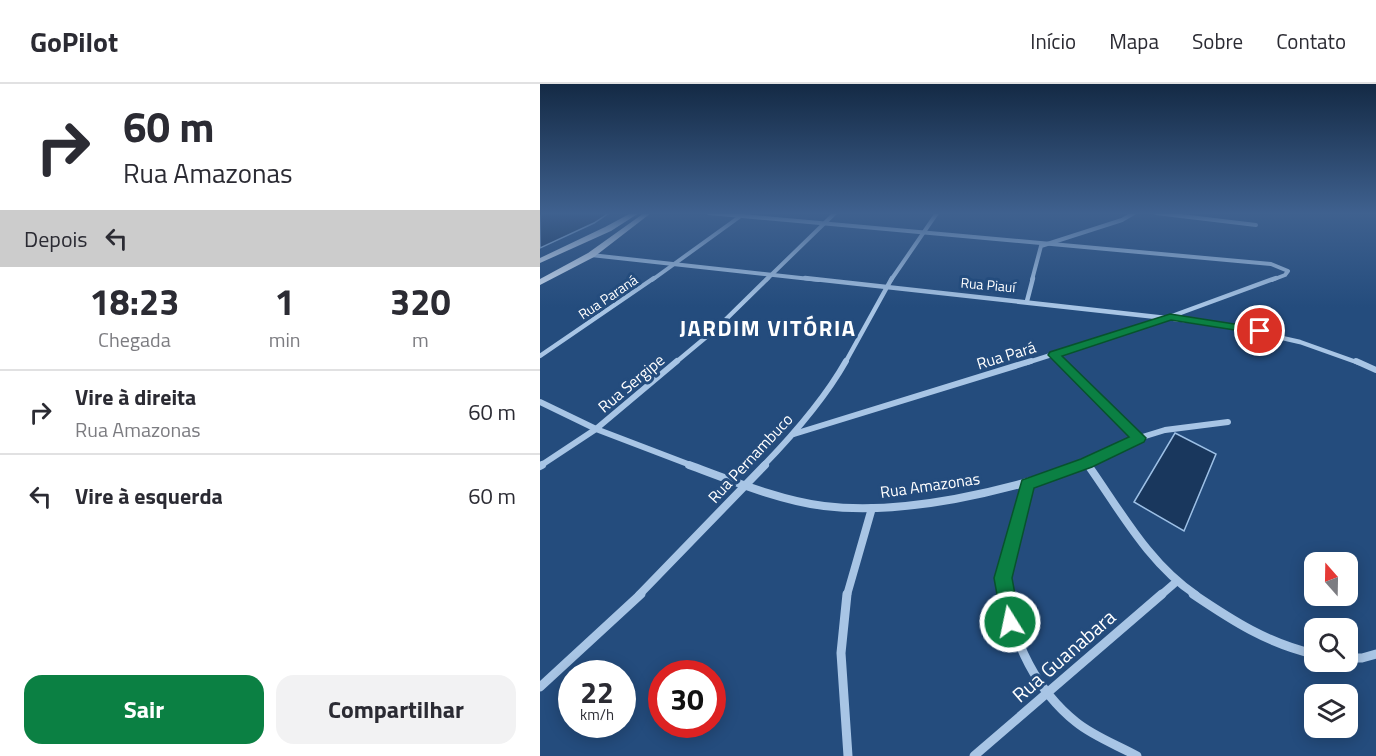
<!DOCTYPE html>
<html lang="pt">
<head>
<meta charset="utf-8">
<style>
  body { margin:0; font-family:"Titillium Web",sans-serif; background:#f2f2f3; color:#2b2b33; height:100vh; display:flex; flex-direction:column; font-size:22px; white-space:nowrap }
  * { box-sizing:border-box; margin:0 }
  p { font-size:20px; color:#7c7c81 }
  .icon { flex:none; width:33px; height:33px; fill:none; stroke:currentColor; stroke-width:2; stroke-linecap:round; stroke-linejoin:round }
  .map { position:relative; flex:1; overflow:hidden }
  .panel { display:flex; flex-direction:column; background:#fff; width:540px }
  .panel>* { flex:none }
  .guide { background:#fff; color:#2b2b33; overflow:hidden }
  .needle { width:39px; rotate:340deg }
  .tools { position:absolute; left:764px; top:468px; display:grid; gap:12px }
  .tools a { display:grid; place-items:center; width:54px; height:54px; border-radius:12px; background:#fff; box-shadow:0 3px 15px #0003; font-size:30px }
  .speed { position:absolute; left:18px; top:576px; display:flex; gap:12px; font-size:30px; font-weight:700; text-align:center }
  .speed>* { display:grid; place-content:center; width:78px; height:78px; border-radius:50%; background:#fff; box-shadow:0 3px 15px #0003; line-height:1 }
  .speed small { font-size:15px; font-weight:400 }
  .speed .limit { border:9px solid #d22; background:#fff; color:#111 }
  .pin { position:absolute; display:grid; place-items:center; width:51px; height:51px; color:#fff; margin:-26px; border:3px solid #fff; border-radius:50%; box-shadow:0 2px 6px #0007 }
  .me { position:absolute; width:66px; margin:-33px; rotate:350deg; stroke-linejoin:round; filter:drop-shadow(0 0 4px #0008) }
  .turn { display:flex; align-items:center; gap:21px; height:126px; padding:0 24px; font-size:27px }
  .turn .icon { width:78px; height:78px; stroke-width:2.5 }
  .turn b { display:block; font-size:42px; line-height:51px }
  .then { display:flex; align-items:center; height:57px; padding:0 24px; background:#0003; gap:12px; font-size:22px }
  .eta { display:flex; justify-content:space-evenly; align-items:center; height:102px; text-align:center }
  .eta b { font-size:36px; font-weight:700; line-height:42px }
  .button { display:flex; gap:12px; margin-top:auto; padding:12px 24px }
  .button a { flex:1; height:69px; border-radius:18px; background:#0b8043; color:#fff; font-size:24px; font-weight:700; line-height:69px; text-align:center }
  .button a+a { background:#f2f2f3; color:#2b2b33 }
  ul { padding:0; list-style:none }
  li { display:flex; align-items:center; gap:18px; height:84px; padding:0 24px; border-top:2px solid #e1e1e2 }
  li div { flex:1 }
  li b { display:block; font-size:22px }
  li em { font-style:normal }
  header { display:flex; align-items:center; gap:36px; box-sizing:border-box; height:84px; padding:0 30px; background:#fff; border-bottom:2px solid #e1e1e2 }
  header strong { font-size:28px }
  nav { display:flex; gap:33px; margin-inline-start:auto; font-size:21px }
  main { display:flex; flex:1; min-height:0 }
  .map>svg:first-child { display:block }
  .water { fill:#19375d; stroke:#9dc0e6; stroke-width:1.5 }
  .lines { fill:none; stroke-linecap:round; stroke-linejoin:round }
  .minor-far4 { stroke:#a8c5e5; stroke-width:4 }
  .minor-far3 { stroke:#a8c5e5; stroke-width:4.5 }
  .minor-far2 { stroke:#a8c5e5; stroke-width:6 }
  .minor-far1 { stroke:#a8c5e5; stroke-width:8 }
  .minor { stroke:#a8c5e5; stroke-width:9 }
  .secondary { fill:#d2e2f5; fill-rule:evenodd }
  .route { fill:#0b8043; stroke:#07532c; stroke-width:1.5 }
  .labels { text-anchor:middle; stroke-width:6; stroke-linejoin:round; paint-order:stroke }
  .far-street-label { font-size:14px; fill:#fff; stroke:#244c7d }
  .street-label { font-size:16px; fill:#fff; stroke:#244c7d }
  .near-street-label { font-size:20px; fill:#fff; stroke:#244c7d }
  .district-label { font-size:22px; font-weight:bold; letter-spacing:1.5px; fill:#fff; stroke:#244c7d }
</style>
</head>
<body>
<header>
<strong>GoPilot</strong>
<nav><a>Início</a><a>Mapa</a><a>Sobre</a><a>Contato</a></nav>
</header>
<main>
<section class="panel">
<div class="guide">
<div class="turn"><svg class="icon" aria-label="right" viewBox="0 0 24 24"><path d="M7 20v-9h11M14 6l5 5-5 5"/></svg><div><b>60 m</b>Rua Amazonas</div></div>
<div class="then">Depois<svg class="icon" aria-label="left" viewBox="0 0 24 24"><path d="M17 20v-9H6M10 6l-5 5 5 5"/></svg></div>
</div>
<div class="eta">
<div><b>18:23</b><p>Chegada</p></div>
<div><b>1</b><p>min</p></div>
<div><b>320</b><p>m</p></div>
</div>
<ul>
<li><svg class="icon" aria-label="right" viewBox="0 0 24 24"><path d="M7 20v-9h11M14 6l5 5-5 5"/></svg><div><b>Vire à direita</b><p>Rua Amazonas</p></div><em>60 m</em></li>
<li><svg class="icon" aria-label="left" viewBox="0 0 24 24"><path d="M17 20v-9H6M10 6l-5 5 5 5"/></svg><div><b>Vire à esquerda</b></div><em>60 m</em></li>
</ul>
<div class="button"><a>Sair</a><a>Compartilhar</a></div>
</section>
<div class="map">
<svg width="836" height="672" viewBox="0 0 836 672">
  <rect width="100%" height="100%" fill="#244c7d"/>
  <!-- water -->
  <g class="water">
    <path d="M0,129H69L54,139L0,164Z"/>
    <path d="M635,349L676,370L644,447L594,418Z"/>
  </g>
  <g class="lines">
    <!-- minor-far4 -->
    <g class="minor-far4">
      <path d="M169,129L731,180L748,187L745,191L732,196"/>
      <path d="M616,129L716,141"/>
      <path d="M51,171L279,196"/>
      <path d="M112,196L202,131"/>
      <path d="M226,196L295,129"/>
      <path d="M351,196L397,129"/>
      <path d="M492,196L501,162L582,136L594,129"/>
    </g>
    <!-- minor-far3 -->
    <g class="minor-far3">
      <path d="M265,194L680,240L760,258L819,279"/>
      <path d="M487,217L493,194"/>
      <path d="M514,271L522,279"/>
      <path d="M0,272L114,194"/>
      <path d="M135,279L177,244L228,194"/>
      <path d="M305,279L352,194"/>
      <path d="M486,279L624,235L736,194"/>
    </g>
    <!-- minor-far2 -->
    <g class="minor-far2">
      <path d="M520,277L599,354"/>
      <path d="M816,277L836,286"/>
      <path d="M0,318L56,345L153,382"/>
      <path d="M254,350L491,277"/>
      <path d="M547,379L549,382"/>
      <path d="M0,382L56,345L137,277"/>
      <path d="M223,382C254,350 284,316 306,277"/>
      <path d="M538,382L599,354L625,346L688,338"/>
    </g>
    <!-- minor-far1 -->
    <g class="minor-far1">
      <path d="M149,381C190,396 241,417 284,422C364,432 467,407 542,381"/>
      <path d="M548,381C580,426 609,480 656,511"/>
      <path d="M0,382L2,381"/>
      <path d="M99,511L225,381"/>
      <path d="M307,511L332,424"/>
      <path d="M466,511L463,494L487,400"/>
      <path d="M621,511L636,498"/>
    </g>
    <!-- minor -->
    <g class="minor">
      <path d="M307,510L301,569L308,672"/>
      <path d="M466,510C473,558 497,607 536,638C553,652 577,661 597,672"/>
      <path d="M653,510C693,537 727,559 774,570"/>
      <path d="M807,574H822L836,570"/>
      <path d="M0,603L101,510"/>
      <path d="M434,672L622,510"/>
    </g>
    <!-- secondary -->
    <g class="secondary">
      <path d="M91,129H99L71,147L0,179V174L65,143Z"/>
      <path d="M104,129H111L54,173L0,201V195L48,169Z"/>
    </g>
  </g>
  <!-- sky -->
  <linearGradient id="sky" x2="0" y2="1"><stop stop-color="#142a45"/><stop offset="0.58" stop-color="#3f618f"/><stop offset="1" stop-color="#3f618f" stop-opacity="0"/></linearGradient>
  <rect width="836" height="223" fill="url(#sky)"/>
  <!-- route -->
  <path class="route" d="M630,230L720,244L725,247L720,250L631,236L522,272L606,354L604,358L552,383L494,404L472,494L480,538L477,544L470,547L463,544L454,494L482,396L541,375L589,353L508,271L510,268Z"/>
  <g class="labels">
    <!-- far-street labels -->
    <g class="far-street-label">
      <text transform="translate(448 201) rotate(5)" y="5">Rua Piauí</text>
      <text transform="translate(68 213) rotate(-34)" y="5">Rua Paraná</text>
    </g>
    <!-- street labels -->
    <g class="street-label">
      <text transform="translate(466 271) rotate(-17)" y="6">Rua Pará</text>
      <text transform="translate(91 299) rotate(-40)" y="6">Rua Sergipe</text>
      <text transform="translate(210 374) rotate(-47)" y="6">Rua Pernambuco</text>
      <text transform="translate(390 401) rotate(-8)" y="6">Rua Amazonas</text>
    </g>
    <!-- near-street labels -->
    <g class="near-street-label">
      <text transform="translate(524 572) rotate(-41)" y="7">Rua Guanabara</text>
    </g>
    <!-- district labels -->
    <g class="district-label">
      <text x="228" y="252">JARDIM VITÓRIA</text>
    </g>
  </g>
</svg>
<div class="tools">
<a><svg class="needle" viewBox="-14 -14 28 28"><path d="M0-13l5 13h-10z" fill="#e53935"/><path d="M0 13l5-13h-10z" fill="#7c7c81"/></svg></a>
<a><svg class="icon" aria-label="search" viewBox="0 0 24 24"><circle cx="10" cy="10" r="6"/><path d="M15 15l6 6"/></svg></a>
<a><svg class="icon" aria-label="layers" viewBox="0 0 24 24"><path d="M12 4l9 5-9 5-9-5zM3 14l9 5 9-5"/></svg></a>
</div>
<div class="speed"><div>22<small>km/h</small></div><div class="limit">30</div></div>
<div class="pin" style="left:720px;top:247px;background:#d93025"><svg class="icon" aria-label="arrive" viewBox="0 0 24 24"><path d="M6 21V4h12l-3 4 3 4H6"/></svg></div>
<svg class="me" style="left:470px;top:538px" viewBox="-20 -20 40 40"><circle r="17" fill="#0b8043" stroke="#fff" stroke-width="3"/><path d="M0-11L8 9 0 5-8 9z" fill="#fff"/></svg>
</div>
</main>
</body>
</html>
